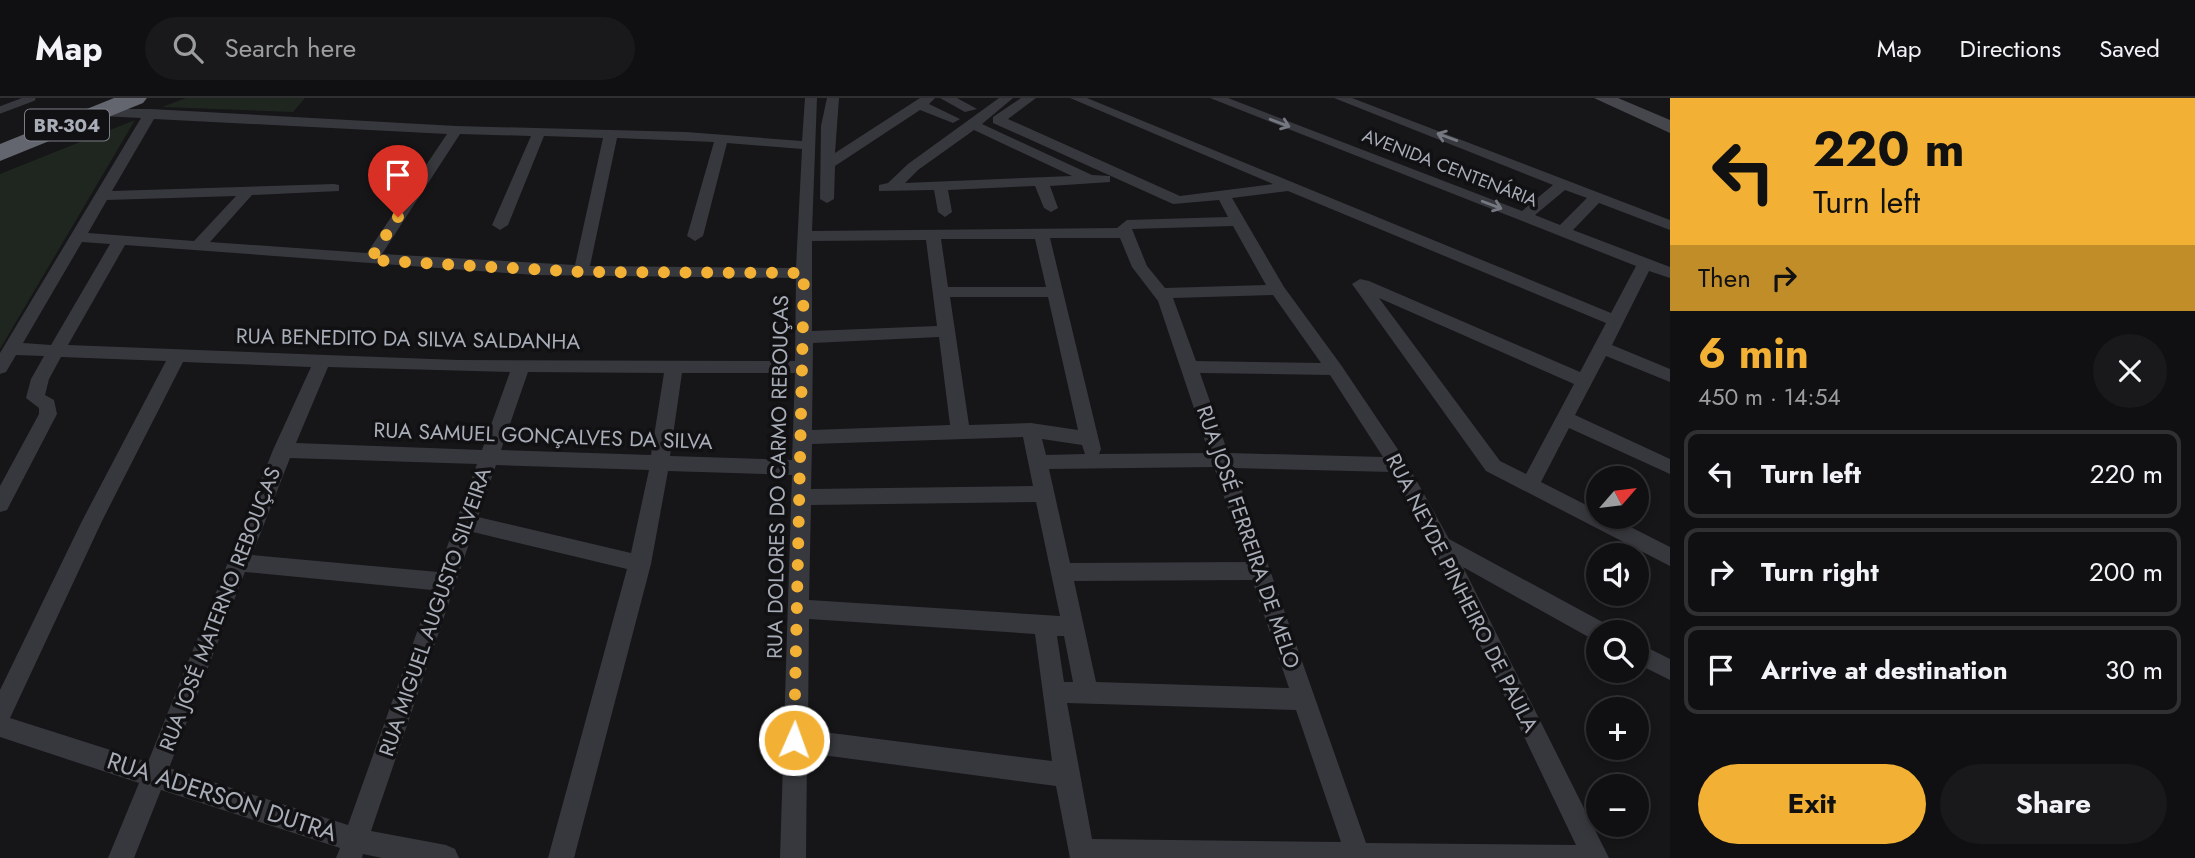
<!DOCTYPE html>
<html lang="en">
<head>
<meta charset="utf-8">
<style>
  body { margin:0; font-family:Jost,sans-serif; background:#19191b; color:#f1f3f6; height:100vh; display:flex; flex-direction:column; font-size:26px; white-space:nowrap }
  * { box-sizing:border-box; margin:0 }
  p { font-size:23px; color:#9c9d9f }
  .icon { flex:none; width:38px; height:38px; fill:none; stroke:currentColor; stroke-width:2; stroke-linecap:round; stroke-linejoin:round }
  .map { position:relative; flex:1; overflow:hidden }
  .drawer { display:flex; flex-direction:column; background:#101012; width:525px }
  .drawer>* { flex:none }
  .banner { background:#f2b134; color:#111; overflow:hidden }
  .needle { width:46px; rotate:62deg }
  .fabs { position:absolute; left:1586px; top:368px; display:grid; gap:14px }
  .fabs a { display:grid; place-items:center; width:63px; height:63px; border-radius:50%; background:#101012; box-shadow:0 4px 10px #0003,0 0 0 2px #303032; font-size:35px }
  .pin { position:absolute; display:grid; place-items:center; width:60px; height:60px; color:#fff; margin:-72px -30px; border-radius:50% 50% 50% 0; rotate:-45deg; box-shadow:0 0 7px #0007 }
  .pin .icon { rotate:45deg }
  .me { position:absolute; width:77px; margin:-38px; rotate:2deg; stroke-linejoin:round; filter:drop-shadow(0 0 5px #0008) }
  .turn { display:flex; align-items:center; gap:24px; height:147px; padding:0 28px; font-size:32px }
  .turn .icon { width:91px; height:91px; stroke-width:2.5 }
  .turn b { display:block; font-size:49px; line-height:60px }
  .then { display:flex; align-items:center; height:66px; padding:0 28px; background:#0003; gap:14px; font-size:26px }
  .round { display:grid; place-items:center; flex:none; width:74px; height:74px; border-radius:37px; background:#19191b }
  .overview { display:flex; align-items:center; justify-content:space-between; height:119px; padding:0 28px }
  h1 { font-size:42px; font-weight:700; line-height:52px; color:#f2b134 }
  .cta { display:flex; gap:14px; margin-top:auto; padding:14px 28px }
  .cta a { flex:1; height:80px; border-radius:42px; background:#f2b134; color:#111; font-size:28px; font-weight:700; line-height:80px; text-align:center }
  .cta a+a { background:#19191b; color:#f1f3f6 }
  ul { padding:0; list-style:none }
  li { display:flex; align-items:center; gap:21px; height:88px; margin:0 14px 10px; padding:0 14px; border:4px solid #303032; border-radius:14px }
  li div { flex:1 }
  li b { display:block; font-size:26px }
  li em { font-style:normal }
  header { display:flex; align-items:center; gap:42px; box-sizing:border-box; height:98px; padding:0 35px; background:#101012; border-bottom:2px solid #303032 }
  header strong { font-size:33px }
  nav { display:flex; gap:38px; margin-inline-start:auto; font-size:24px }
  .search { width:490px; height:63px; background:#19191b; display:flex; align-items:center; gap:18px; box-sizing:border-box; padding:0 24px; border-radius:38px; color:#9c9d9f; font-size:26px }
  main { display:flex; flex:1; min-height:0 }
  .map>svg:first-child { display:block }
  .green { fill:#1e261f }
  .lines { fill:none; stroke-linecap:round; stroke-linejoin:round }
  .lane { stroke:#37383d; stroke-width:7 }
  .street { fill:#37383d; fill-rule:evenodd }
  .secondary { fill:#45474d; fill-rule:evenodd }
  .highway { fill:#63666e; fill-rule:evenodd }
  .oneway { stroke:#757881 }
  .route { stroke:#f2b134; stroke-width:12; stroke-dasharray:0 21.6 }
  .labels { text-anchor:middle; stroke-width:7; stroke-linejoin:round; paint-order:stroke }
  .far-street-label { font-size:18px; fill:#a8adb8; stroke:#111113 }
  .shield { fill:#111113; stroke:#7b7e86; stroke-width:2 }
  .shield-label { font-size:19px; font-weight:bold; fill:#a8adb8 }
  .street-label { font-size:21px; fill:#a8adb8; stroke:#111113 }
  .near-street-label { font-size:24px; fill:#a8adb8; stroke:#111113 }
</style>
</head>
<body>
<header>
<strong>Map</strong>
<div class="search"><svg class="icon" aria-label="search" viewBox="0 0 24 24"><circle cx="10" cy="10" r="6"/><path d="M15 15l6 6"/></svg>Search here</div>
<nav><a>Map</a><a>Directions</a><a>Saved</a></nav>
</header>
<main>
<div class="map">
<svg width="1670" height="760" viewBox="0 0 1670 760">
  <rect width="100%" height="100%" fill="#161618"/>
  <!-- green -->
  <g class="green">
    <path d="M186,0H305L293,14L162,9Z"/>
    <path d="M135,22L0,251V76Z"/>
  </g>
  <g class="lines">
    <!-- lane -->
    <path class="lane" d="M0,12L32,0"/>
    <!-- street -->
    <g class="street">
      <path d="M805,0H817L812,133L1117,130L1127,122L1228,119L1219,102L1173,106L993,25V19L1021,0H1036L1008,21L1180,98L1273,86L1070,0H1087L1611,215L1636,168L1210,0H1228L1522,113L1553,87L1334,0H1352L1670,122V132L1599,105L1573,132L1670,169V180L1649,173L1612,247L1670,271V284L1606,258L1575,317L1670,361V376L1569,330L1541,384L1598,413V418H1609L1670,449V468L1486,373L1352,186L1360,181L1369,183L1580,274L1606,225L1288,93L1232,100L1284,189L1341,267L1405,362L1449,441L1608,527L1611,534H1598V543L1592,541L1463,469L1609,760H1070L1056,688L807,655L806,760H780L792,377L668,373L651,466L574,760H548L627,471L473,434L371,733L446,747L455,751L459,760H382L363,756L362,760H336L340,750L161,692L134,760H108L139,685L0,639V592L82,423L166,263L61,259L49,281L45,297L54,302L57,316L7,412L0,414V388L39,316V310L26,300L31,281L44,258L16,257L6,274L0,276V255L141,20L101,18L96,17V11H151L456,28L686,34L802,43ZM154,21L447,36L367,155L210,144L252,97L339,93V87L334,86L112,93ZM460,36L531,38L492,127L500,132L508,127L544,38L603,40L575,167L382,156ZM617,40L714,44L687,138L695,143L703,138L727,45L802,51L796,170L590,168ZM1565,92L1587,100L1560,127L1535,117ZM236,98L194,143L88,135L107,102ZM1233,128L1266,187L1165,190L1147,168L1132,131ZM1050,140H1120L1132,169L1158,203L1209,355L1099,356L1101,351ZM941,141H1035L1046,189H948ZM926,142L937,228L812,233V143ZM82,144L110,146L51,247L23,245ZM125,147L534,177L796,180L795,263L458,262L68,247ZM1273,197L1321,265L1196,263L1173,200ZM950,199H1048L1078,332L1031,325L969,327ZM1379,200L1574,286L1526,376L1500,363ZM939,239L950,327L812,332L813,245ZM183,264L311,269L273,352L148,664L10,620L102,423ZM328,269L510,274L482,352L296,345ZM528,274L664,275L651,357L501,352ZM682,275H795L792,362L670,358ZM1200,275L1330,277L1383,359L1228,355ZM1023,339L1033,388L811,391L812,346ZM1042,341L1082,347L1085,356L1046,357ZM290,360L477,366L438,474L252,457ZM496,367L649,372L631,455L478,419ZM1214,369L1246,464L1070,465L1049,371ZM1234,370L1392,374L1434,451L1576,747L1366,745ZM1036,404L1060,518L809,502L811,407ZM245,474L432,492L348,727L169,670ZM1252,482L1289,590L1096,584L1074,483ZM809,521L1035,536L1052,663L808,632ZM1057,538H1064L1073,584H1064ZM1067,605L1296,612L1341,744L1092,741Z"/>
      <path d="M827,0H839L835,55L920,0H935L929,6L960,21L953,25L920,12L835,68L834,101L827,105L820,101L821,28Z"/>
      <path d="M940,0H957L977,11L965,14Z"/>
      <path d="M999,0H1013L982,26L1092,77L1110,78V84L1050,88L1058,110L1051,114L1044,110L1035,88L948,92L952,114L945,119L938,114L934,92L879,93V87L888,85L908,66ZM974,32L1072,78L905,85L918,72Z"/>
      <path d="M1636,544L1670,561V582L1636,565Z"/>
    </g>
    <!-- secondary -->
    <path class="secondary" d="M1594,0H1618L1670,22V35Z"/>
    <!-- highway -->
    <path class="highway" d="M114,0H147L143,5L0,63V46Z"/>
  </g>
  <!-- one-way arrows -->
  <defs><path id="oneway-shaft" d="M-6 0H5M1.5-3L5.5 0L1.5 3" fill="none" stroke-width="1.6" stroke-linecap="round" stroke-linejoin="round" transform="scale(1.75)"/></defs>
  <g class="oneway">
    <use href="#oneway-shaft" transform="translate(1280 25) rotate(21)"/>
    <use href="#oneway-shaft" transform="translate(1447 39) rotate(-160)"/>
    <use href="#oneway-shaft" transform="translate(1492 107) rotate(21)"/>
  </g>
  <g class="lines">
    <!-- route -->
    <path class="route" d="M398,119L370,162L581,174L804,175L794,642"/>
  </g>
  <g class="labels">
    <!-- far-street labels -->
    <g class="far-street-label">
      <text transform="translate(1450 70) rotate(21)" y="6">AVENIDA CENTENÁRIA</text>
    </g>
    <!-- shield labels -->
    <rect class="shield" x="25" y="11.5" width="84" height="31" rx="5"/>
    <g class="shield-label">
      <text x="67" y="34">BR-304</text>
    </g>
    <!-- street labels -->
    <g class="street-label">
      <text transform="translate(408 241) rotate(1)" y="7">RUA BENEDITO DA SILVA SALDANHA</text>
      <text transform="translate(543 338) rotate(2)" y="7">RUA SAMUEL GONÇALVES DA SILVA</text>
      <text transform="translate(778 379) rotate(-89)" y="7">RUA DOLORES DO CARMO REBOUÇAS</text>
      <text transform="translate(1248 439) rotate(71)" y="7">RUA JOSÉ FERREIRA DE MELO</text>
      <text transform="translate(1462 495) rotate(63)" y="7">RUA NEYDE PINHEIRO DE PAULA</text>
      <text transform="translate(220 511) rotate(-69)" y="7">RUA JOSÉ MATERNO REBOUÇAS</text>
      <text transform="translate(435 514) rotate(-71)" y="7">RUA MIGUEL AUGUSTO SILVEIRA</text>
    </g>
    <!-- near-street labels -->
    <g class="near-street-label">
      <text transform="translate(222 699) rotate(18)" y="8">RUA ADERSON DUTRA</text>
    </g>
  </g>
</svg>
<div class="fabs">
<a><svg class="needle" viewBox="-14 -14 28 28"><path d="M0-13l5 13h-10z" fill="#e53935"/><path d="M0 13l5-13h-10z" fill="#9c9d9f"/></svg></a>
<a><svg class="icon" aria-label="sound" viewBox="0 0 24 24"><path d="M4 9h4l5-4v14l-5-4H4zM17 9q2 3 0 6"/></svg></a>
<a><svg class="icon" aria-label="search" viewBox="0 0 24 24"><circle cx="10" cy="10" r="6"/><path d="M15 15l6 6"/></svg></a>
<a>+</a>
<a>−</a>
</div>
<div class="pin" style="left:398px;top:119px;background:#d93025"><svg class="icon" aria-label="arrive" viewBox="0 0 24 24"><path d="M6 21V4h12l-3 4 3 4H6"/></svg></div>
<svg class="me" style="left:794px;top:642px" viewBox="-20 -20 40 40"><circle r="17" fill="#f2b134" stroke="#fff" stroke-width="3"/><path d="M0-11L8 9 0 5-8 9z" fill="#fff"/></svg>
</div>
<section class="drawer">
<div class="banner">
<div class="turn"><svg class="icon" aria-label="left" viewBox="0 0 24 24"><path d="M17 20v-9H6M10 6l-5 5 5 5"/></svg><div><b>220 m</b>Turn left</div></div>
<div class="then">Then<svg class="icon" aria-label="right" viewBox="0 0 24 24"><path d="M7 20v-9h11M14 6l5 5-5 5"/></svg></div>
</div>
<div class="overview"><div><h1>6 min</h1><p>450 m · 14:54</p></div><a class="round"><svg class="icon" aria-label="close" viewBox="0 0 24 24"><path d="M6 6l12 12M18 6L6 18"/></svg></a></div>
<ul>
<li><svg class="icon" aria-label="left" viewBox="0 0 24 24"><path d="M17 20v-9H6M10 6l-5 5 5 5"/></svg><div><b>Turn left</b></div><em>220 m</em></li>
<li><svg class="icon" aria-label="right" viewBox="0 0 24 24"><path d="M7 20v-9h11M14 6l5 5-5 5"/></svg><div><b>Turn right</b></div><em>200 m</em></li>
<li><svg class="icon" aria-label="arrive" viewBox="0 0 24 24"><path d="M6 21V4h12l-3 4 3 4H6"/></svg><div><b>Arrive at destination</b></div><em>30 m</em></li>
</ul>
<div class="cta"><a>Exit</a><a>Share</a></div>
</section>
</main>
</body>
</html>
